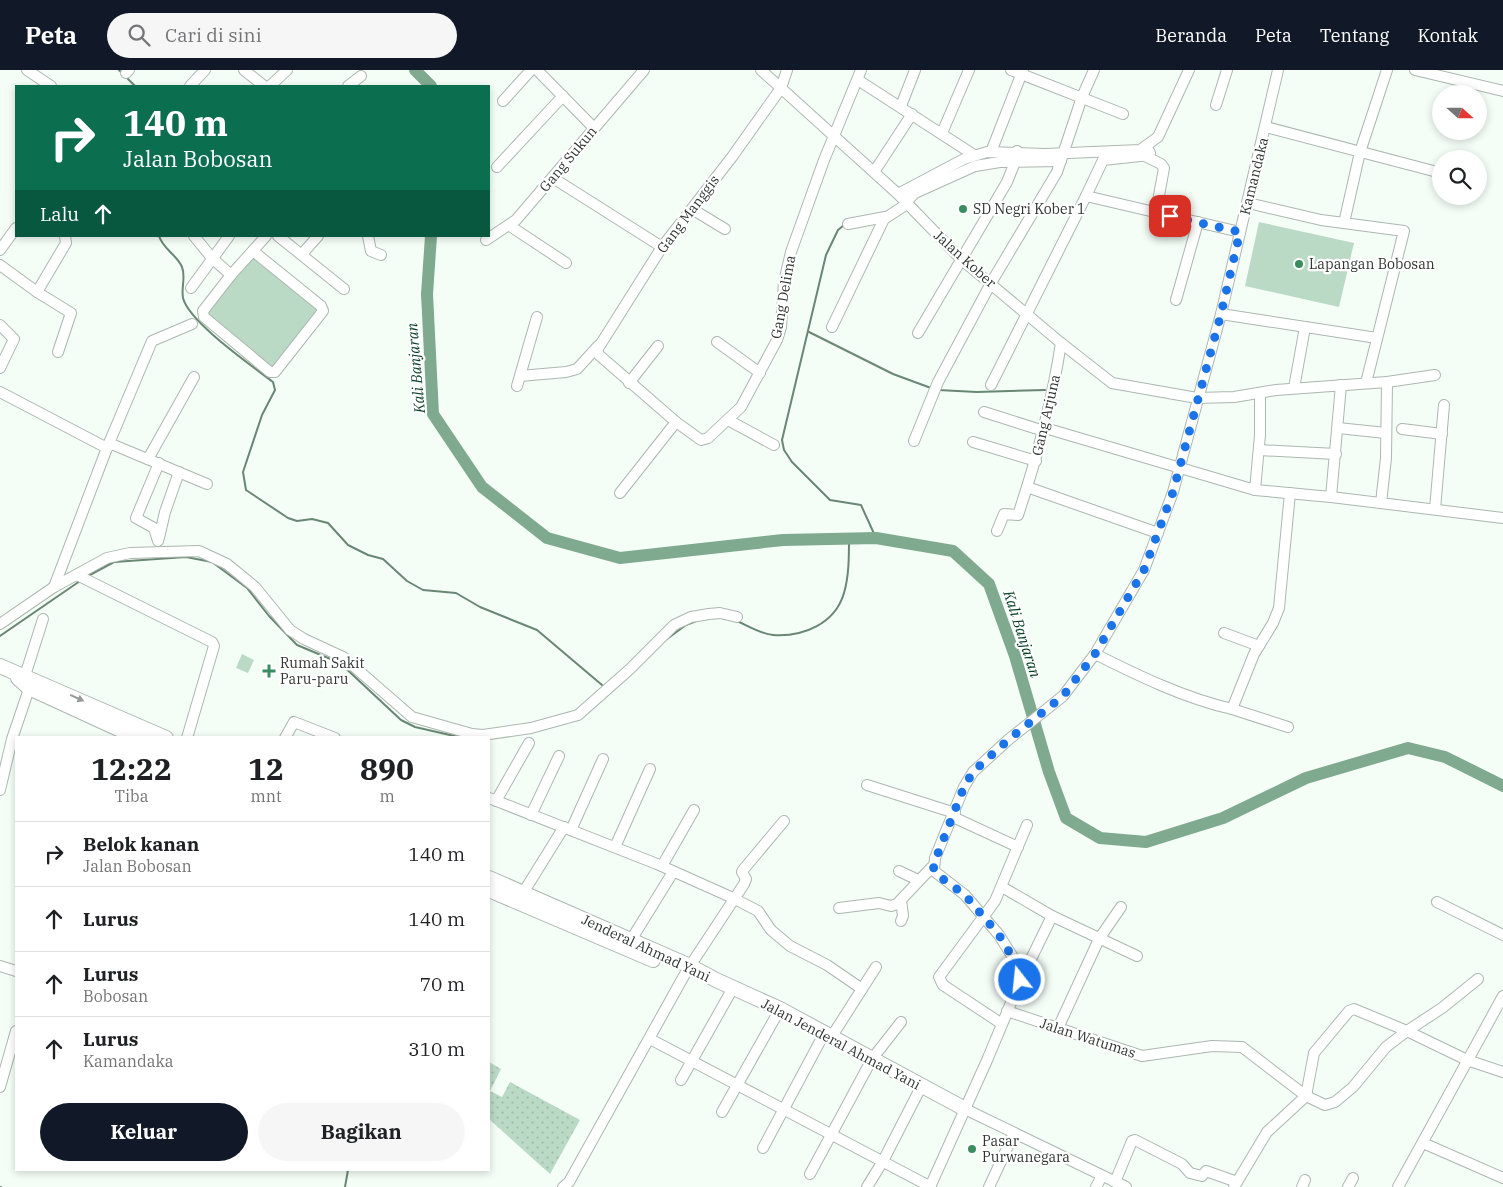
<!DOCTYPE html>
<html lang="id">
<head>
<meta charset="utf-8">
<style>
  body { margin:0; font-family:"IBM Plex Serif",serif; background:#f6f6f6; color:#202124; height:100vh; display:flex; flex-direction:column; font-size:19px; white-space:nowrap }
  * { box-sizing:border-box; margin:0 }
  p { font-size:16px; color:#757577 }
  .icon { flex:none; width:28px; height:28px; fill:none; stroke:currentColor; stroke-width:2; stroke-linecap:round; stroke-linejoin:round }
  .map { position:relative; flex:1; overflow:hidden }
  .side { position:absolute; left:15px; top:666px; width:475px; height:435px; display:flex; flex-direction:column; background:#fff; border-radius:0px; box-shadow:0 2px 8px #0003 }
  .side>* { flex:none }
  .guide { position:absolute; left:15px; top:15px; width:475px; height:152px; border-radius:0px; box-shadow:0 2px 8px #0003; background:#0b6e4f; color:#fff; overflow:hidden }
  .needle { width:32px; rotate:111deg }
  .controls { position:absolute; left:1432px; top:15px; display:grid; gap:10px }
  .controls a { display:grid; place-items:center; width:55px; height:55px; border-radius:50%; background:#fff; box-shadow:0 2px 8px #0003; font-size:25px }
  .pin { position:absolute; display:grid; place-items:center; width:42px; height:42px; color:#fff; margin:-21px; border-radius:10px; box-shadow:0 2px 8px #0006 }
  .me { position:absolute; width:55px; margin:-28px; rotate:344deg; stroke-linejoin:round; filter:drop-shadow(0 0 4px #0008) }
  .turn { display:flex; align-items:center; gap:18px; height:105px; padding:0 25px; font-size:22px }
  .turn .icon { width:65px; height:65px; stroke-width:2.5 }
  .turn b { display:block; font-size:35px; line-height:42px }
  .then { display:flex; align-items:center; height:48px; padding:0 25px; background:#0003; gap:10px; font-size:19px }
  .eta { display:flex; justify-content:space-evenly; align-items:center; height:85px; text-align:center }
  .eta b { font-size:30px; font-weight:700; line-height:35px }
  .cta { display:flex; gap:10px; margin-top:auto; padding:10px 25px }
  .cta a { flex:1; height:58px; border-radius:30px; background:#111827; color:#fff; font-size:20px; font-weight:700; line-height:58px; text-align:center }
  .cta a+a { background:#f6f6f6; color:#202124 }
  ul { padding:0; list-style:none }
  li { display:flex; align-items:center; gap:15px; height:65px; padding:0 25px; border-top:1px solid #e0e0e0 }
  li div { flex:1 }
  li b { display:block; font-size:19px }
  li em { font-style:normal }
  header { display:flex; align-items:center; gap:30px; box-sizing:border-box; height:70px; padding:0 25px; background:#111827; color:#fff }
  header strong { font-size:24px }
  nav { display:flex; gap:28px; margin-inline-start:auto; font-size:18px }
  .search { width:350px; height:45px; background:#f6f6f6; display:flex; align-items:center; gap:12px; box-sizing:border-box; padding:0 18px; border-radius:28px; color:#757577; font-size:19px }
  .map>svg:first-child { display:block }
  .grass { fill:url(#grass-dots) }
  .green { fill:#badac5 }
  .lines { fill:none; stroke-linecap:round; stroke-linejoin:round }
  .stream { stroke:#698773; stroke-width:2 }
  .river { stroke:#80aa8f; stroke-width:12 }
  .minor-casing { stroke:#adb7b0; stroke-width:12 }
  .major-casing { stroke:#adb7b0; stroke-width:16 }
  .minor { stroke:#fff; stroke-width:10 }
  .major { stroke:#fff; stroke-width:14 }
  .oneway { fill:#989a99 }
  .route { stroke:#1a73e8; stroke-width:9; stroke-dasharray:0 16.2 }
  .poi-dot { fill:#3a8d60; stroke:#fff; stroke-width:2 }
  .labels { text-anchor:middle; stroke-width:4.5; stroke-linejoin:round; paint-order:stroke }
  .street-label { font-size:14px; fill:#323633; stroke:#fff }
  .poi-label { font-size:14px; fill:#323633; stroke:#fff; text-anchor:start }
  .water-label { font-size:15px; font-style:italic; fill:#063e24; stroke:#fff }
</style>
</head>
<body>
<header>
<strong>Peta</strong>
<div class="search"><svg class="icon" aria-label="search" viewBox="0 0 24 24"><circle cx="10" cy="10" r="6"/><path d="M15 15l6 6"/></svg>Cari di sini</div>
<nav><a>Beranda</a><a>Peta</a><a>Tentang</a><a>Kontak</a></nav>
</header>
<div class="map">
<svg width="1503" height="1117" viewBox="0 0 1503 1117">
  <defs>
    <pattern id="grass-dots" width="8" height="8" patternUnits="userSpaceOnUse" patternTransform="scale(1.25)"><rect width="8" height="8" fill="#badac5"/><path d="M2 2h.1M6 6h.1" fill="none" stroke="#a0bcaa" stroke-width="1.8" stroke-linecap="round"/></pattern>
  </defs>
  <rect width="100%" height="100%" fill="#f4fef7"/>
  <!-- grass -->
  <path class="grass" d="M489,992L501,999L490,1021L502,1027L510,1012L580,1050L550,1104L489,1049Z"/>
  <!-- green -->
  <g class="green">
    <path d="M1259,152L1354,173L1339,237L1245,216Z"/>
    <path d="M256,179L329,238L274,308L199,248Z"/>
    <path d="M242,584L254,590L248,603L236,598Z"/>
  </g>
  <g class="lines">
    <!-- stream -->
    <g class="stream">
      <path d="M119,0L123,4"/>
      <path d="M126,7L135,16"/>
      <path d="M844,155L838,160L826,185L782,370L784,380L792,392L830,430L861,435L876,468"/>
      <path d="M159,166C163,179 177,185 182,197C186,207 181,217 183,228C189,252 251,295 273,312L275,320L262,345L243,402L246,420L288,448L297,451L312,449L328,453L348,475L368,485L383,489L407,511L423,520L456,523L480,537L537,560L602,615"/>
      <path d="M809,262L893,304L931,318"/>
      <path d="M938,320L977,322L1045,320"/>
      <path d="M88,506L114,492L186,487L212,492L247,518L269,546L297,575L340,593L401,650L415,657L463,668"/>
      <path d="M737,551C748,556 761,564 773,565C803,567 835,554 844,523C849,506 849,486 849,469"/>
      <path d="M0,566L80,511"/>
      <path d="M667,569L686,555L699,550"/>
      <path d="M584,646L629,606"/>
      <path d="M0,1117H1"/>
      <path d="M345,1117L348,1100"/>
    </g>
    <!-- river -->
    <g class="river">
      <path d="M415,0L431,16"/>
      <path d="M431,166L427,224L433,344L482,417L547,468L620,488L783,470L876,468L953,481L989,514L1015,586L1049,702L1066,748L1100,768L1146,772L1223,748L1306,708L1408,678L1445,687L1503,716"/>
    </g>
    <!-- minor casing -->
    <g class="minor-casing">
      <g id="minor">
        <path d="M27,0L51,16"/>
        <path d="M244,0L264,16"/>
        <path d="M537,0L594,58"/>
        <path d="M761,0L898,124L962,190L1061,273L1112,313L1197,328L1234,327L1276,320L1387,312L1435,305"/>
        <path d="M787,0L781,18L732,87L662,177L597,280L599,285L676,352L701,370L708,368L741,337L777,270L781,257L784,212L791,182L824,90L861,0"/>
        <path d="M1011,0L1123,44"/>
        <path d="M1415,0L1503,21"/>
        <path d="M126,3L129,0"/>
        <path d="M858,10L974,85"/>
        <path d="M190,16L205,0"/>
        <path d="M270,16L287,0"/>
        <path d="M348,16L361,6"/>
        <path d="M503,31L531,0"/>
        <path d="M1216,35L1227,0"/>
        <path d="M901,36L915,0"/>
        <path d="M1266,57L1441,103"/>
        <path d="M942,63L969,0"/>
        <path d="M991,82L1023,0"/>
        <path d="M1145,86L1161,94L1164,98L1156,142"/>
        <path d="M497,97L563,26"/>
        <path d="M874,102L912,44"/>
        <path d="M553,108L662,177"/>
        <path d="M898,124L964,89L987,82L1045,84L1140,80L1158,67L1189,0"/>
        <path d="M1086,126L1103,90L1149,85L1150,83L1146,76"/>
        <path d="M905,133L915,123L975,96L1000,92L1061,91"/>
        <path d="M1248,133L1321,150L1404,161L1366,313"/>
        <path d="M692,139L725,159"/>
        <path d="M1344,153L1360,82L1387,0"/>
        <path d="M848,154L885,147"/>
        <path d="M510,156L566,193"/>
        <path d="M194,166L212,188L231,205L266,166"/>
        <path d="M278,166L344,219"/>
        <path d="M368,166L371,181L381,185"/>
        <path d="M486,170L516,150L644,0"/>
        <path d="M0,180L16,158"/>
        <path d="M302,184L318,166"/>
        <path d="M0,195L37,222L71,243L58,282"/>
        <path d="M231,205L203,241L204,247L270,302H275L323,241L321,236L253,181"/>
        <path d="M191,218L229,166"/>
        <path d="M37,222L66,173L65,166"/>
        <path d="M1176,230L1198,152"/>
        <path d="M1221,244L1377,268"/>
        <path d="M0,255L14,269L0,298"/>
        <path d="M832,257L884,149L907,134"/>
        <path d="M918,263L1007,112L1015,92L1017,81"/>
        <path d="M717,272L760,303"/>
        <path d="M520,306L566,302L577,299L598,276"/>
        <path d="M629,313L658,276"/>
        <path d="M991,315L1086,126L1240,162"/>
        <path d="M517,316L537,247"/>
        <path d="M1294,318L1305,257"/>
        <path d="M0,322L107,378L54,517"/>
        <path d="M984,342L1044,361"/>
        <path d="M728,350L774,375"/>
        <path d="M1045,358L1255,420L1331,427L1503,448"/>
        <path d="M1338,358L1386,363"/>
        <path d="M1402,359L1442,364"/>
        <path d="M914,371L938,312L991,213L1057,102L1082,27L1094,0"/>
        <path d="M973,372L1036,391"/>
        <path d="M109,373L207,414"/>
        <path d="M107,378L152,271L192,254"/>
        <path d="M1259,380L1336,384"/>
        <path d="M148,389L194,307"/>
        <path d="M1027,417L1158,463"/>
        <path d="M1255,420L1260,365V323"/>
        <path d="M620,423L676,352"/>
        <path d="M1331,427L1341,315"/>
        <path d="M1381,433L1386,388L1387,312"/>
        <path d="M1435,439L1444,335"/>
        <path d="M997,461L1004,444L1018,445C1037,388 1052,332 1061,273"/>
        <path d="M159,468L165,442L179,402"/>
        <path d="M158,471L154,458L136,448L159,393"/>
        <path d="M77,505L212,572L214,576L187,668"/>
        <path d="M0,554L54,517L107,488L130,483L199,481L227,494L255,517L290,560L304,569L343,587L412,647L472,664L483,665L531,658L578,645L630,599L674,555L691,547L709,544L720,543L737,547"/>
        <path d="M1224,563L1259,576"/>
        <path d="M1095,584C1139,606 1184,628 1232,639L1254,584L1273,553L1279,538L1290,423"/>
        <path d="M23,612L43,549"/>
        <path d="M1232,639L1288,657"/>
        <path d="M285,668L294,652L335,668"/>
        <path d="M867,715L955,743"/>
        <path d="M0,720L12,669L31,613"/>
        <path d="M489,728L657,794L733,828L758,841L771,860L790,876L827,895L862,919"/>
        <path d="M496,731L529,673"/>
        <path d="M531,745L559,686"/>
        <path d="M953,747L1018,777"/>
        <path d="M571,760L603,689"/>
        <path d="M615,777L650,699"/>
        <path d="M662,796L694,740"/>
        <path d="M899,801L918,810"/>
        <path d="M1002,817L1052,846L1137,886"/>
        <path d="M523,823L564,757"/>
        <path d="M1437,832L1503,865"/>
        <path d="M839,838L879,833L891,836L897,834L933,796"/>
        <path d="M901,851L903,846L901,830"/>
        <path d="M631,870L673,802"/>
        <path d="M0,896L16,901"/>
        <path d="M690,896L744,814L746,809L742,802L743,800L784,751"/>
        <path d="M1021,900L1032,887L1052,846"/>
        <path d="M1007,941L1142,986L1212,976L1242,977L1306,1026L1325,1035L1335,1032L1353,1017L1386,977L1407,961L1467,990L1503,1002"/>
        <path d="M1002,954L943,915L939,907L995,831L1027,755"/>
        <path d="M1058,958L1099,869L1121,837"/>
        <path d="M832,966L876,897"/>
        <path d="M650,969L931,1117"/>
        <path d="M681,1010L733,918"/>
        <path d="M0,1017L16,961"/>
        <path d="M965,1039L1126,1117"/>
        <path d="M722,1042L780,939"/>
        <path d="M1423,1073L1503,1108"/>
        <path d="M763,1078L825,962"/>
        <path d="M810,1104L872,989L901,952"/>
        <path d="M1115,1112L1132,1071L1135,1070L1182,1094L1190,1103L1202,1106L1206,1101L1237,1112"/>
        <path d="M563,1117L569,1112L685,904"/>
        <path d="M867,1117L883,1091L921,1017"/>
        <path d="M930,1117L988,988L1018,916L1021,900L999,865L965,825L934,801L935,788L964,717L973,702L1008,670L1063,626L1095,584L1144,500L1173,422L1221,244L1278,0"/>
        <path d="M989,1117L1014,1063"/>
        <path d="M1096,1117L1102,1106"/>
        <path d="M1234,1117L1267,1062L1306,1026L1314,983L1349,941L1354,939L1407,961L1442,938L1478,909"/>
        <path d="M1302,1117L1305,1110"/>
        <path d="M1348,1117L1353,1108"/>
        <path d="M1398,1117L1503,926"/>
      </g>
    </g>
    <!-- major casing -->
    <g class="major-casing">
      <g id="major">
        <path d="M0,596L166,668"/>
        <path d="M18,608L29,618L138,668"/>
        <path d="M489,808L690,896L716,910L780,939L965,1039"/>
        <path d="M489,820L653,890"/>
      </g>
    </g>
    <!-- minor -->
    <use href="#minor" class="minor"/>
    <!-- major -->
    <use href="#major" class="major"/>
  </g>
  <!-- one-way arrows -->
  <defs><path id="oneway-solid" d="M-6-.8H1V-3.2L6.5 0L1 3.2V.8H-6Z" transform="scale(1.25)"/></defs>
  <use class="oneway" href="#oneway-solid" transform="translate(77 628) rotate(24)"/>
  <g class="lines">
    <!-- route -->
    <path class="route" d="M1020,910V900L999,865L965,825L936,804L933,796L964,717L973,702L1008,670L1063,626L1095,584L1144,500L1173,422L1221,244L1240,162L1170,146"/>
  </g>
  <!-- markers -->
  <g class="poi-dot">
    <circle cx="963" cy="139" r="5"/>
    <circle cx="1299" cy="194" r="5"/>
    <path d="M266.5 593.5h5v5h5v5h-5v5h-5v-5h-5v-5h5z"/>
    <circle cx="972" cy="1079" r="5"/>
  </g>
  <g class="labels">
    <!-- street labels -->
    <g class="street-label">
      <text transform="translate(568 89) rotate(-50)" y="5">Gang Sukun</text>
      <text transform="translate(1254 106) rotate(-76)" y="5">Kamandaka</text>
      <text transform="translate(688 144) rotate(-53)" y="5">Gang Manggis</text>
      <text transform="translate(965 189) rotate(42)" y="5">Jalan Kober</text>
      <text transform="translate(783 227) rotate(-80)" y="5">Gang Delima</text>
      <text transform="translate(1046 345) rotate(-77)" y="5">Gang Arjuna</text>
      <text transform="translate(646 878) rotate(25)" y="5">Jenderal Ahmad Yani</text>
      <text transform="translate(1088 968) rotate(18)" y="5">Jalan Watumas</text>
      <text transform="translate(841 974) rotate(28)" y="5">Jalan Jenderal Ahmad Yani</text>
    </g>
    <!-- poi labels -->
    <g class="poi-label">
      <text x="973" y="144">SD Negri Kober 1</text>
      <text x="1309" y="199">Lapangan Bobosan</text>
      <text x="280" y="598">Rumah Sakit<tspan x="280" dy="16">Paru-paru</tspan></text>
      <text x="982" y="1076">Pasar<tspan x="982" dy="16">Purwanegara</tspan></text>
    </g>
    <!-- water labels -->
    <g class="water-label">
      <text transform="translate(416 298) rotate(-95)" y="5">Kali Banjaran</text>
      <text transform="translate(1022 564) rotate(72)" y="5">Kali Banjaran</text>
    </g>
  </g>
</svg>
<div class="controls">
<a><svg class="needle" viewBox="-14 -14 28 28"><path d="M0-13l5 13h-10z" fill="#e53935"/><path d="M0 13l5-13h-10z" fill="#757577"/></svg></a>
<a><svg class="icon" aria-label="search" viewBox="0 0 24 24"><circle cx="10" cy="10" r="6"/><path d="M15 15l6 6"/></svg></a>
</div>
<div class="pin" style="left:1170px;top:146px;background:#d93025"><svg class="icon" aria-label="arrive" viewBox="0 0 24 24"><path d="M6 21V4h12l-3 4 3 4H6"/></svg></div>
<svg class="me" style="left:1020px;top:910px" viewBox="-20 -20 40 40"><circle r="17" fill="#1a73e8" stroke="#fff" stroke-width="3"/><path d="M0-11L8 9 0 5-8 9z" fill="#fff"/></svg>
<div class="guide">
<div class="turn"><svg class="icon" aria-label="right" viewBox="0 0 24 24"><path d="M7 20v-9h11M14 6l5 5-5 5"/></svg><div><b>140 m</b>Jalan Bobosan</div></div>
<div class="then">Lalu<svg class="icon" aria-label="ahead" viewBox="0 0 24 24"><path d="M12 20V5M6 11l6-6 6 6"/></svg></div>
</div>
<section class="side">
<div class="eta">
<div><b>12:22</b><p>Tiba</p></div>
<div><b>12</b><p>mnt</p></div>
<div><b>890</b><p>m</p></div>
</div>
<ul>
<li><svg class="icon" aria-label="right" viewBox="0 0 24 24"><path d="M7 20v-9h11M14 6l5 5-5 5"/></svg><div><b>Belok kanan</b><p>Jalan Bobosan</p></div><em>140 m</em></li>
<li><svg class="icon" aria-label="ahead" viewBox="0 0 24 24"><path d="M12 20V5M6 11l6-6 6 6"/></svg><div><b>Lurus</b></div><em>140 m</em></li>
<li><svg class="icon" aria-label="ahead" viewBox="0 0 24 24"><path d="M12 20V5M6 11l6-6 6 6"/></svg><div><b>Lurus</b><p>Bobosan</p></div><em>70 m</em></li>
<li><svg class="icon" aria-label="ahead" viewBox="0 0 24 24"><path d="M12 20V5M6 11l6-6 6 6"/></svg><div><b>Lurus</b><p>Kamandaka</p></div><em>310 m</em></li>
</ul>
<div class="cta"><a>Keluar</a><a>Bagikan</a></div>
</section>
</div>
</body>
</html>
